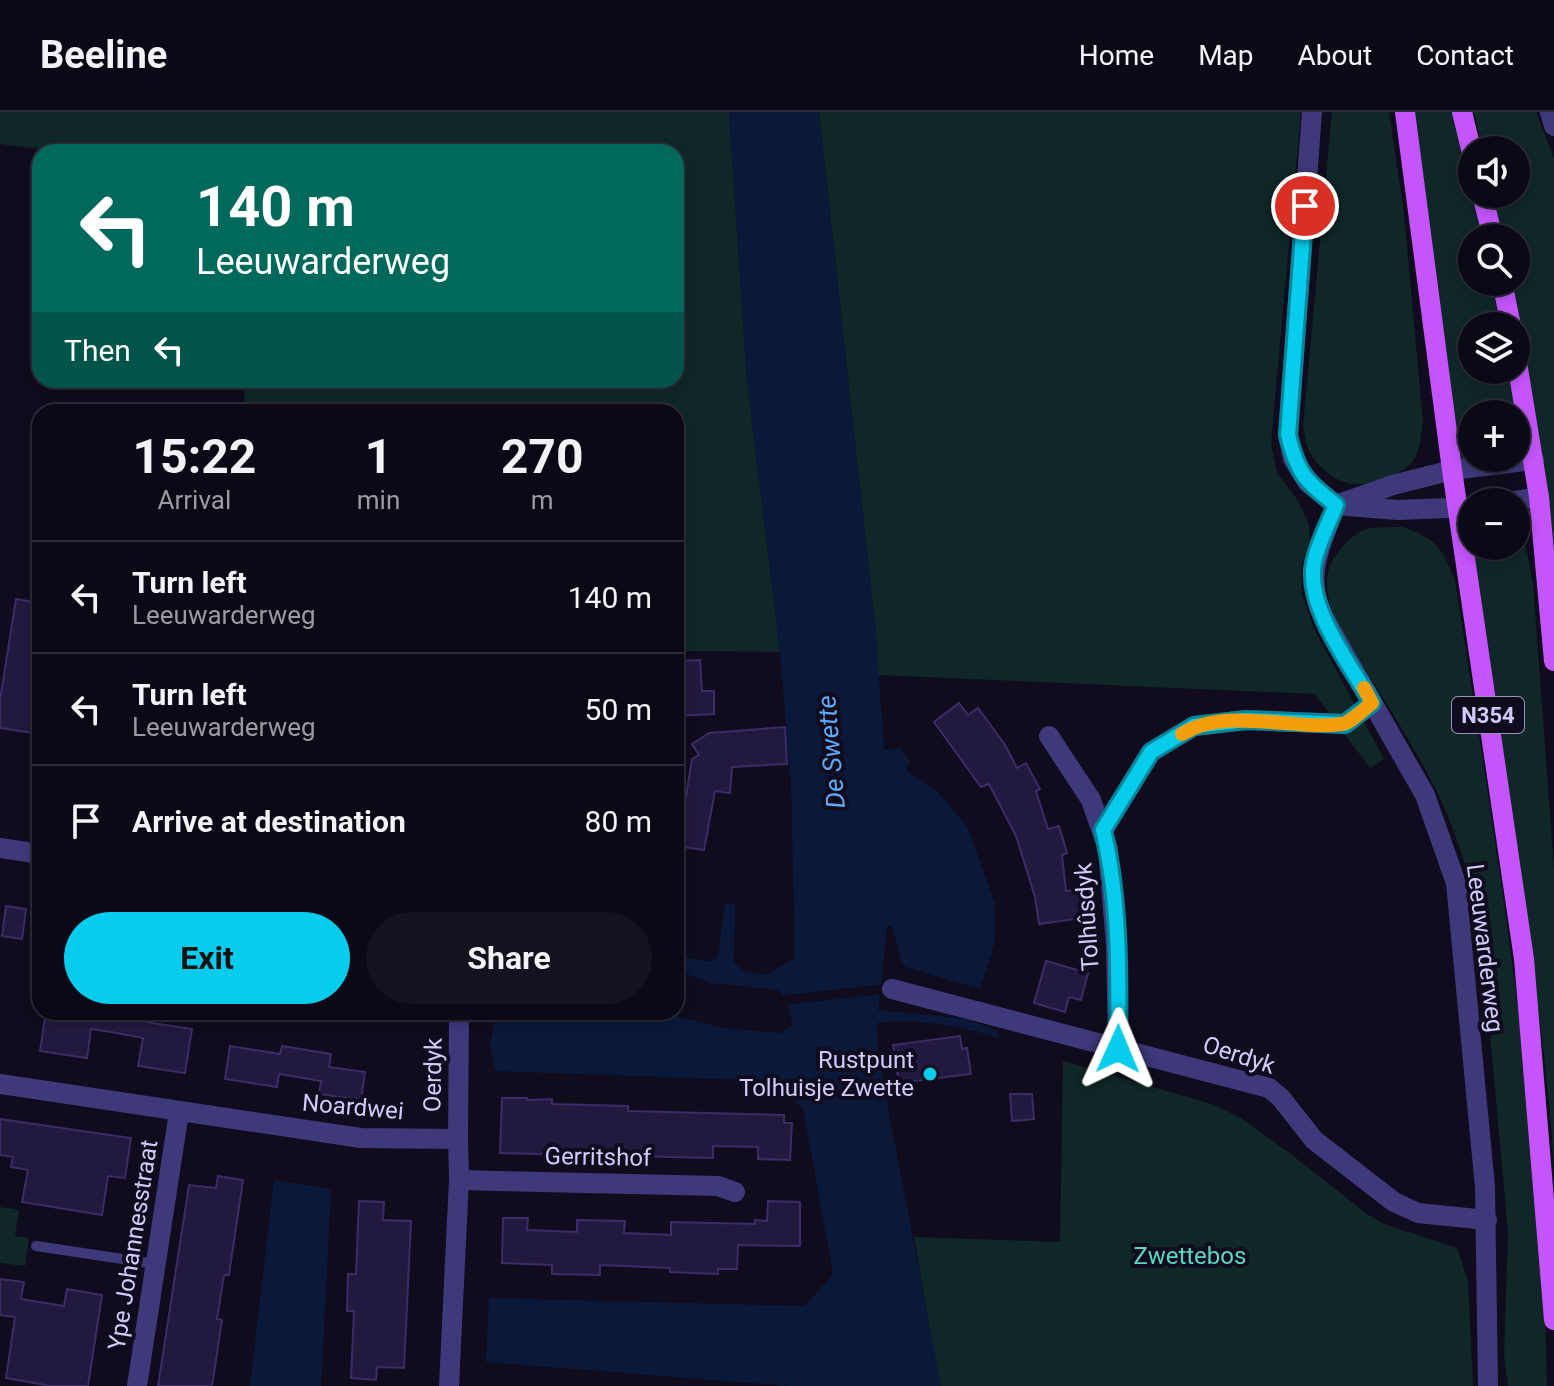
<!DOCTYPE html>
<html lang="en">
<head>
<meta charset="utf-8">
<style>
  body { margin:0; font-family:Roboto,sans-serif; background:#15121f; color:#f1f3f6; height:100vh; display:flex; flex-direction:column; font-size:30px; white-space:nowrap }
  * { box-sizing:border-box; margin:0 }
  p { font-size:26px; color:#9a9aa1 }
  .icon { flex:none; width:44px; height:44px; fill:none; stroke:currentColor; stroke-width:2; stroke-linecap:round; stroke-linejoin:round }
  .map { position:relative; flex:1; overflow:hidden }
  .panel { position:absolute; left:32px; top:292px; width:652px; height:616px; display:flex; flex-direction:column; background:#0c0916; border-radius:24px; box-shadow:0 4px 12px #0003,0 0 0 2px #2c2a35 }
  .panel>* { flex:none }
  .top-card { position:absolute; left:32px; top:32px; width:652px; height:244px; border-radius:24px; box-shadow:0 4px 12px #0003,0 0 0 2px #2c2a35; background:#00695c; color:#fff; overflow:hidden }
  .buttons { position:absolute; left:1458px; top:24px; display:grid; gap:16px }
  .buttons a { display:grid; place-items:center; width:72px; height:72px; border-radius:50%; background:#0c0916; box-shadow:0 4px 12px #0003,0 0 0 2px #2c2a35; font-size:40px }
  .pin { position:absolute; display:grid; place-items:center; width:68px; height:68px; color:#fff; margin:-34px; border:4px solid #fff; border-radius:50%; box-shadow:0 2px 8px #0007 }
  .me { position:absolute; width:88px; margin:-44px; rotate:1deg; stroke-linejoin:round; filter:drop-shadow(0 0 6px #0008) }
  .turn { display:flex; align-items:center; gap:28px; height:168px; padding:0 32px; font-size:36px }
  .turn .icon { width:104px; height:104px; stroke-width:2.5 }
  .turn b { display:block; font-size:56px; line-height:68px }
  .then { display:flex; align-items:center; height:76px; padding:0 32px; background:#0003; gap:16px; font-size:30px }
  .eta { display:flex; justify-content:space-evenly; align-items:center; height:136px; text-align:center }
  .eta b { font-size:48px; font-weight:700; line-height:56px }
  .action { display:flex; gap:16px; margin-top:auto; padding:16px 32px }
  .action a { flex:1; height:92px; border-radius:48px; background:#07ccec; color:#111; font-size:32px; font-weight:700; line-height:92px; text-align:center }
  .action a+a { background:#15121f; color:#f1f3f6 }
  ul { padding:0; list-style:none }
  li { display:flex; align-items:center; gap:24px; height:112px; padding:0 32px; border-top:2px solid #2c2a35 }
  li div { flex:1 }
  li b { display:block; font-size:30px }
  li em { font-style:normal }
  header { display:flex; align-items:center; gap:48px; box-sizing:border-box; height:112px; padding:0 40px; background:#0c0916; border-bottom:2px solid #2c2a35 }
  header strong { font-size:38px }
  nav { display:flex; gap:44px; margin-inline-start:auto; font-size:28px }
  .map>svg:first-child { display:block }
  .green { fill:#102727 }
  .water { fill:#0a1939 }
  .pier { fill:#100c1d }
  .building { fill:#22193e; stroke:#3a2c69; stroke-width:2 }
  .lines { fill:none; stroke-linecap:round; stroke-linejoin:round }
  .lane { stroke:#3e397b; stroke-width:10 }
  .street { stroke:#3e397b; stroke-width:20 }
  .primary { stroke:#c355fa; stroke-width:20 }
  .route-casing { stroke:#058599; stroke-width:20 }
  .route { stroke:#07ccec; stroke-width:14 }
  .slow { stroke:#f59e0b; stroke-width:14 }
  .poi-dot { fill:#07ccec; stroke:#100c1d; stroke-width:3 }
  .labels { text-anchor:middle; stroke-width:8; stroke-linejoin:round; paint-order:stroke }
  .shield { fill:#100c1d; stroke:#9891ba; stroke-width:2 }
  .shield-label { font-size:22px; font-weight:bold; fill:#d2cafd }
  .street-label { font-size:24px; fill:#d2cafd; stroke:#100c1d }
  .poi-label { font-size:24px; fill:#d2cafd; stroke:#100c1d; text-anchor:end }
  .park-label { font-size:24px; fill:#59dabf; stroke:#100c1d }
  .water-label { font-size:26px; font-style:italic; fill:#5caafa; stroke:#100c1d }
</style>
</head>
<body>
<header>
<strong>Beeline</strong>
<nav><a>Home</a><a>Map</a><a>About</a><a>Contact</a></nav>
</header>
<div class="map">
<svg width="1554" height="1274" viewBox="0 0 1554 1274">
  <rect width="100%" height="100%" fill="#100c1d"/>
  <!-- green -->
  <g class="green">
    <path d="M0,0H729L747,268L780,540L676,539V300H244L245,278L150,272L149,268H676V40H63L0,32Z"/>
    <path d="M819,0H1301L1271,331L1277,361L1296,386L1309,412V430L1301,454L1302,483L1314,517L1384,647L1370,656L1315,582L878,563L876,522Z"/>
    <path d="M1332,0H1389L1404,101L1423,310C1421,319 1421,332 1417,341C1405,368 1361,381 1335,366C1324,360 1315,349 1309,339C1305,332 1305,322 1303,314Z"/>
    <path d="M1413,0H1455L1482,126H1472V170H1491L1500,214H1472V258H1509L1515,302H1472V346L1459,349Z"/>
    <path d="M1474,0H1536L1554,46V454L1530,277L1510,170H1516V126H1501L1492,82H1516V38H1483Z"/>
    <path d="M1403,415C1437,428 1441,434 1455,468C1496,735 1542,1003 1547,1274H1508L1504,1243L1508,1120L1480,811C1469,761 1454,711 1430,666C1400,610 1364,557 1332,502C1325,472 1322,456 1345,432C1352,425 1360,418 1371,416C1381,415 1392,415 1403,415Z"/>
    <path d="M1516,421L1526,435L1533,472L1554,756V1060C1549,962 1534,866 1521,769C1507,662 1493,556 1473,449L1474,434H1516Z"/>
    <path d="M1063,949L1215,993L1241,1006L1292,1043L1367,1102L1384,1112L1457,1136L1468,1169L1473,1274H940L914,1125L1060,1130Z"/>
    <path d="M0,1095L19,1098L15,1124L29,1126L25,1154L0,1151Z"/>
  </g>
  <!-- water -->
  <g class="water">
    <path d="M729,0H819L876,522L884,638L901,636L910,650L906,658L937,679L968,716L995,792L994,834L980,877L903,854L892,814H887L878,898L966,907L998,919L999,926C960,914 917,906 877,911L878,943L941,1274H790L486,1250L489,1186L805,1194L833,1162L803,996L775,969L495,959L490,933L496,900H659L723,916L781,921L792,914C791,899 789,886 777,878L711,871L676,858V843L709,850L718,846L725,792L735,791L734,850L742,858L766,863L795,846L791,671L780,540L747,268Z"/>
    <path d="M274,1068L331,1077L321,1274H250Z"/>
  </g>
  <!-- pier -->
  <path class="pier" d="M884,872L883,882L784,893L779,884Z"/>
  <!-- building -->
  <g class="building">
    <path d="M16,487L40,491V622L0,616V588Z"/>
    <path d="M700,548L702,579H714V602L676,604V549Z"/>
    <path d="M959,591L968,603L978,596L1005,633L1017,656L1026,651L1040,677L1036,679L1048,717L1059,714L1067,741L1062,743L1066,779L1078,778L1082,806L1039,812L1035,785L1016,724L989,672L981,675L934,610Z"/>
    <path d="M785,615L787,652L732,655L730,681L715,679L704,738L676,734V709L682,710L692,647L699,643L692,632L709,621Z"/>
    <path d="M6,794L26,797L22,827L2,824Z"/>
    <path d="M1046,849L1088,861L1081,888L1069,885L1065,900L1034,891Z"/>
    <path d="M46,900H147L146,910L192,917L185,961L138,954L143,926L111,920L91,917L87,946L40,939Z"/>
    <path d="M960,924L962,937L967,936L971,962L899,971L893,933Z"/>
    <path d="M230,934L280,942L282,934L331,942L329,955L365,960L361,988L319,982L321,969L279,962L277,975L225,967Z"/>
    <path d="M1010,982H1032L1034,1007L1012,1009Z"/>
    <path d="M502,986H527V988L552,987V992L628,994V999L784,1003V1011H792L790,1048L758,1047V1035L713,1034V1046L500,1041Z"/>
    <path d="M0,1007L131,1026L125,1066L108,1064L102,1103L22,1090L28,1058L11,1055L13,1045L0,1043Z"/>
    <path d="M218,1064L243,1068L229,1163H224L217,1207L222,1208L212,1274H158L189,1073L216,1076Z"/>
    <path d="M359,1089L384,1090L383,1108L411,1109L404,1256L377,1255L376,1268L351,1266L354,1199H347L348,1162H356Z"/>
    <path d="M768,1089L800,1090V1134L738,1133L737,1157H718V1162L670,1160V1156L600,1153V1163L552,1162V1153L502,1151L503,1106H528L527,1118L577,1120V1108L625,1109L624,1121L671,1123V1110L755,1112V1108L767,1109Z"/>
    <path d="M0,1167L24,1170L21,1187L64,1194L67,1177L102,1183L88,1274H51L6,1266L15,1205L0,1203Z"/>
  </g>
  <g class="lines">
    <!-- lane -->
    <path class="lane" d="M36,1134L156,1152"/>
    <!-- street -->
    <g class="street">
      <path d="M1312,0L1288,323L1293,347L1308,371L1336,393L1398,398L1472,395"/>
      <path d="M1550,0L1554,14"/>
      <path d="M1508,390L1539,385"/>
      <path d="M1049,624L1091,688L1108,737L1116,834L1118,937"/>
      <path d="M1103,718L1151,640L1194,614L1246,608L1345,612L1372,591"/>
      <path d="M0,736L40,742"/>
      <path d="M892,877L1269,976L1281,986L1314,1028L1394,1090L1418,1101L1487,1108"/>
      <path d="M0,972L361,1026L458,1027L459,1068L449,1274"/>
      <path d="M458,1027L459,900"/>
      <path d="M459,1068L718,1074L735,1080"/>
      <path d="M137,1274L179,1000"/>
      <path d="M1488,1274L1485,1075L1456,771L1425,683L1324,506C1303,465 1321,432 1336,393L1393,373L1452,358L1534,348"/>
    </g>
    <!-- primary -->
    <g class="primary">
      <path d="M1405,0L1452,358L1524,847L1554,1208"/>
      <path d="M1462,0L1472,41"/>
      <path d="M1482,82L1493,126"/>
      <path d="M1502,170L1511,214"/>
      <path d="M1516,244L1539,385L1554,549"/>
    </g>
  </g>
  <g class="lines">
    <!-- route casing -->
    <g class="route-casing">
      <path id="route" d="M1118,937C1119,865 1120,788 1103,718L1151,640L1194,614L1246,608L1345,612L1372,591C1351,553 1305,495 1314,451C1318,431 1329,411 1336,393C1306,370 1297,361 1288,323L1305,94"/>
    </g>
    <!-- route -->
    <use href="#route" class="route"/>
    <!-- slow -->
    <path class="slow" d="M1182,622C1226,594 1294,619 1342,612C1352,610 1363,598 1372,591L1364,576"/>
  </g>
  <!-- markers -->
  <circle class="poi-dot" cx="930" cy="962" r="8"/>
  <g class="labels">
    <!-- shield labels -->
    <rect class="shield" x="1452" y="585" width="72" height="36" rx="6"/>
    <g class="shield-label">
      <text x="1488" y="611">N354</text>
    </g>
    <!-- street labels -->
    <g class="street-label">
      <text transform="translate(1087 805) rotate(-94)" y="8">Tolhûsdyk</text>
      <text transform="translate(1485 836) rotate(83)" y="8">Leeuwarderweg</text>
      <text transform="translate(1239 943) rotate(18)" y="8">Oerdyk</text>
      <text transform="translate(433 963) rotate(-89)" y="8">Oerdyk</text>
      <text transform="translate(353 995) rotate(5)" y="8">Noardwei</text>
      <text transform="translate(598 1045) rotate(1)" y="8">Gerritshof</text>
      <text transform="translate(133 1133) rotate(-81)" y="8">Ype Johannesstraat</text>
    </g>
    <!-- poi labels -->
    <g class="poi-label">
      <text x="914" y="956">Rustpunt<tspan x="914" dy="28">Tolhuisje Zwette</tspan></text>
    </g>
    <!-- park labels -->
    <g class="park-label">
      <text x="1190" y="1152">Zwettebos</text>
    </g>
    <!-- water labels -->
    <g class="water-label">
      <text transform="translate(831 640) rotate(-95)" y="9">De Swette</text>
    </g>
  </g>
</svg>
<div class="buttons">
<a><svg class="icon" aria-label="sound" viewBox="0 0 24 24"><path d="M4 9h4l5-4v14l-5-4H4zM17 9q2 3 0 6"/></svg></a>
<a><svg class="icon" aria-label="search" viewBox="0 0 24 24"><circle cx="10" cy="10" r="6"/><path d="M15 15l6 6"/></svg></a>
<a><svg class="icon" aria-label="layers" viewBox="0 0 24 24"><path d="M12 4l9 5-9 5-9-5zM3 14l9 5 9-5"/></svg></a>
<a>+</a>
<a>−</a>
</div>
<div class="pin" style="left:1305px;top:94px;background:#d93025"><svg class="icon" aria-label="arrive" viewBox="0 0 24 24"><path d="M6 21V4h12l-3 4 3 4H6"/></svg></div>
<svg class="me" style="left:1118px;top:937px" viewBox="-20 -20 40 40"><path d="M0-17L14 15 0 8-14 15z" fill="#07ccec" stroke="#fff" stroke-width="4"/></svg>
<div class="top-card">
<div class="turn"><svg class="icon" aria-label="left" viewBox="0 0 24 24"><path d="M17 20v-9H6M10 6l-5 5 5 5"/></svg><div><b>140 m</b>Leeuwarderweg</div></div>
<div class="then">Then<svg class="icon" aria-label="left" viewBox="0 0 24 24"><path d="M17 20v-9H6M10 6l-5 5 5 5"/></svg></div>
</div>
<section class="panel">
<div class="eta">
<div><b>15:22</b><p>Arrival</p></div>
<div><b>1</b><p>min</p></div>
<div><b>270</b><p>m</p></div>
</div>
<ul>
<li><svg class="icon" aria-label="left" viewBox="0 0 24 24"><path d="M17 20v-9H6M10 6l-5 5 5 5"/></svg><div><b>Turn left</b><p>Leeuwarderweg</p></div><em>140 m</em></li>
<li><svg class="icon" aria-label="left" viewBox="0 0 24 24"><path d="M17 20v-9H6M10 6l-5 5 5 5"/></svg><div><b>Turn left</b><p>Leeuwarderweg</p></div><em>50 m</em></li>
<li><svg class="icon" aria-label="arrive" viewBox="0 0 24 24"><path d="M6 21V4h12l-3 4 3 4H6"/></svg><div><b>Arrive at destination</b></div><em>80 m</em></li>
</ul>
<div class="action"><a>Exit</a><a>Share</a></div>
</section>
</div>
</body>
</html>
